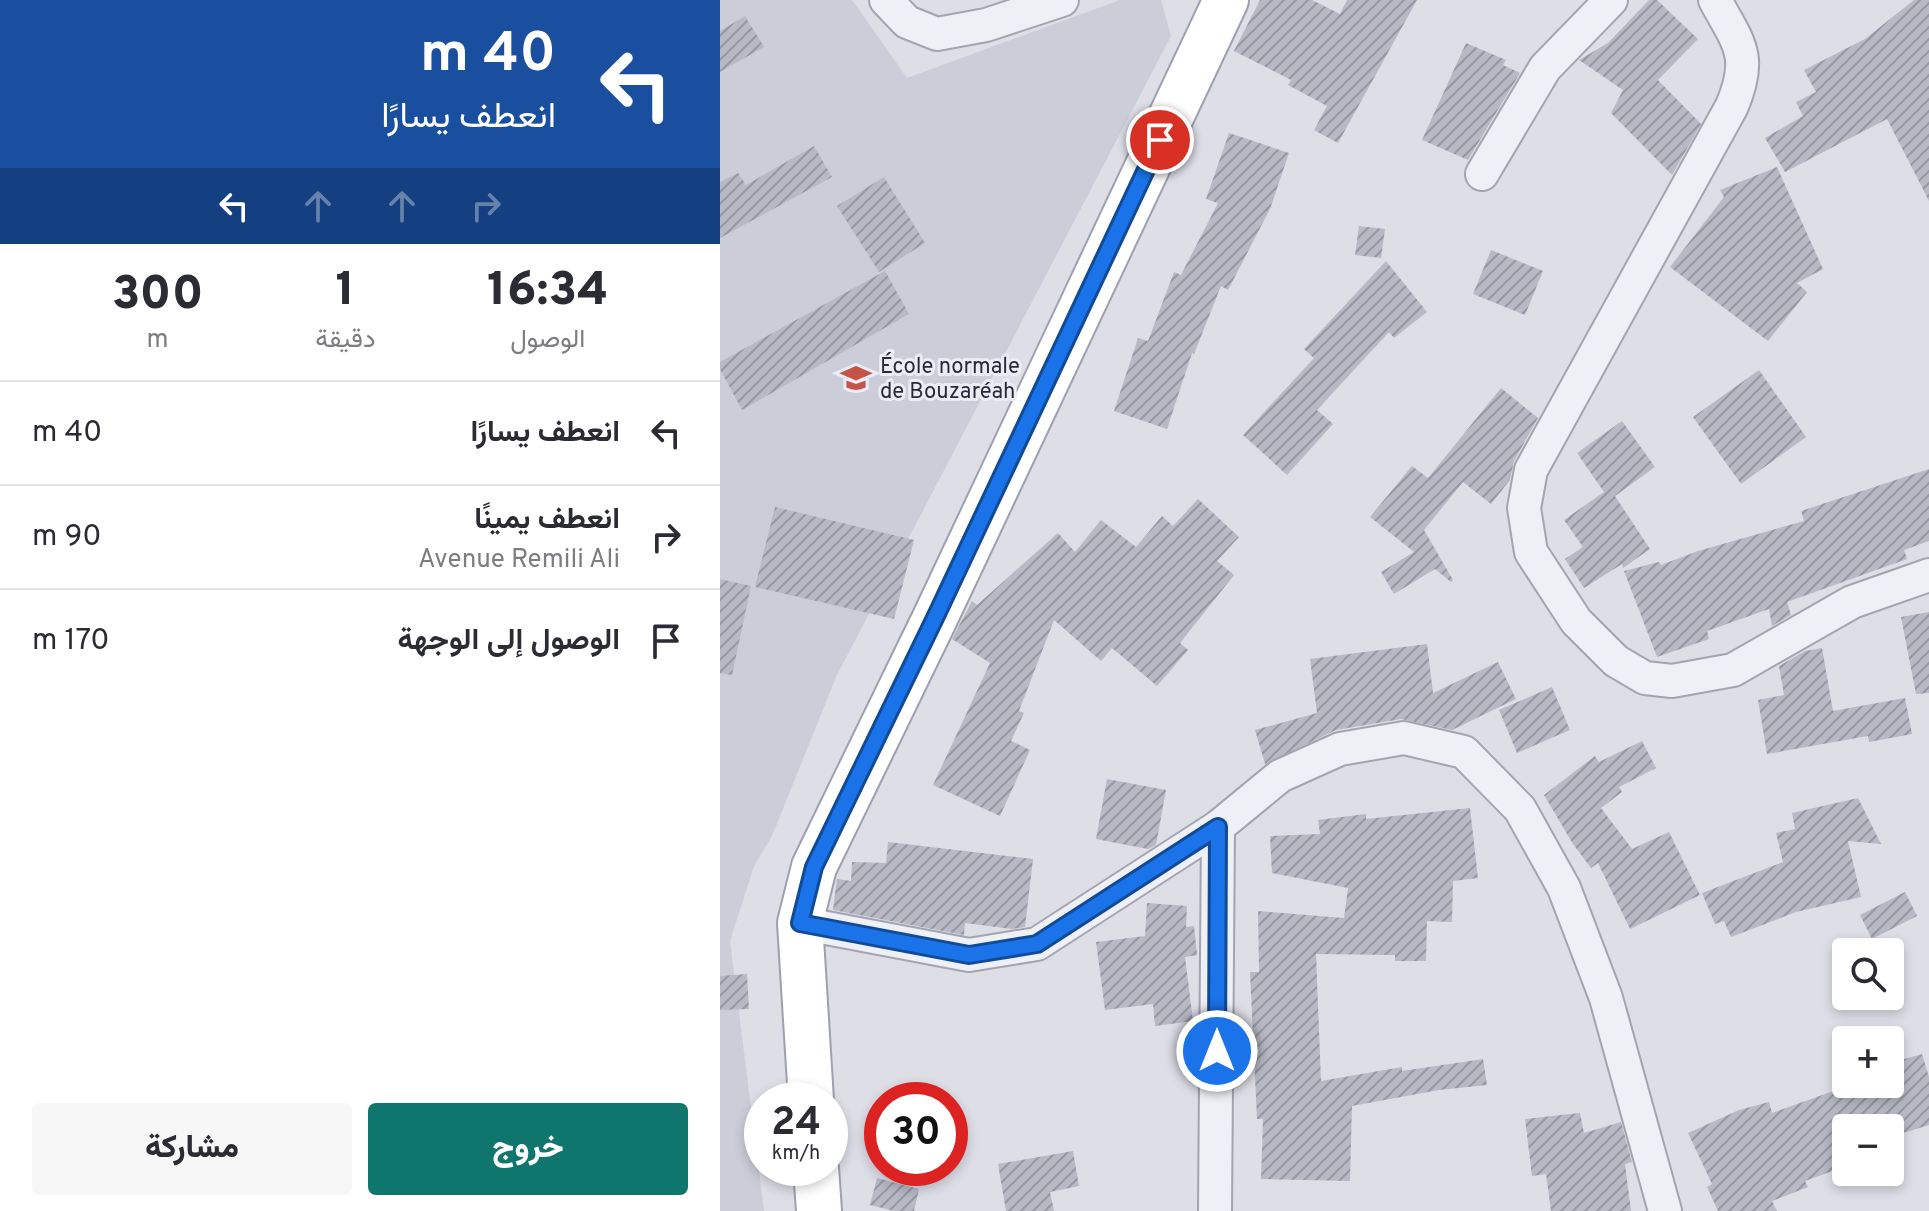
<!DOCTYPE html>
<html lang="ar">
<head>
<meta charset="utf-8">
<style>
  body { margin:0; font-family:Overpass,Vazirmatn,sans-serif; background:#f7f7f7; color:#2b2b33; direction:rtl; height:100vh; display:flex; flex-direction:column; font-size:30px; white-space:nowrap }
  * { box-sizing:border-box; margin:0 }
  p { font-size:26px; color:#7c7c81 }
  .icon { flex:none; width:44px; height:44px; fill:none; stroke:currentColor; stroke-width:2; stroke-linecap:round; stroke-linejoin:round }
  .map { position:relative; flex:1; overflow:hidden; direction:ltr }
  .drawer { display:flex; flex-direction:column; background:#fff; width:720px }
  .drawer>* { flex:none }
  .banner { background:#1a4fa0; color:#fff; overflow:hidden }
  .fabs { position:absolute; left:1112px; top:938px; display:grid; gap:16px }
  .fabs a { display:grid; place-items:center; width:72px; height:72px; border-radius:8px; background:#fff; box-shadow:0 4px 12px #0003; font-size:40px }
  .speed { position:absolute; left:24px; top:1082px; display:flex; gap:16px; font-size:40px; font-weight:700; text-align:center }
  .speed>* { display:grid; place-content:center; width:104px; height:104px; border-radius:50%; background:#fff; box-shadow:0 4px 12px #0003; line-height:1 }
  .speed small { font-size:20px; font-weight:400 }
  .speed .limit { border:12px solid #d22; background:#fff; color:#111 }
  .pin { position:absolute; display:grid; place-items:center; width:68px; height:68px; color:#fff; margin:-34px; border:4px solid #fff; border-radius:50%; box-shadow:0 2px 8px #0007 }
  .me { position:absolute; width:88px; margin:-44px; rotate:0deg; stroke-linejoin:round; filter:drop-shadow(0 0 6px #0008) }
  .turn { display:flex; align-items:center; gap:28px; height:168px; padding:0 32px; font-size:36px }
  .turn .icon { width:104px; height:104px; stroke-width:2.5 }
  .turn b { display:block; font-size:56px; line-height:68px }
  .lanes { display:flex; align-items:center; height:76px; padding:0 32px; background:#0003; justify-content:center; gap:40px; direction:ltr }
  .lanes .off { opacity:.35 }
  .eta { display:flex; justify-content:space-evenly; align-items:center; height:136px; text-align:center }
  .eta b { font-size:48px; font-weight:800; line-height:56px }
  .button { display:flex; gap:16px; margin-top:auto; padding:16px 32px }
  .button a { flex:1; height:92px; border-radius:8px; background:#0f766e; color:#fff; font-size:32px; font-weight:800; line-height:92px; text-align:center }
  .button a+a { background:#f7f7f7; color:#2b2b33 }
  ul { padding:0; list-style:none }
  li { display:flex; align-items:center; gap:24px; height:104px; padding:0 32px; border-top:2px solid #e1e1e2 }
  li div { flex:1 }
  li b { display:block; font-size:30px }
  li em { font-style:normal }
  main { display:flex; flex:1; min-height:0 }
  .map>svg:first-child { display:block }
  .built { fill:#cbcdd8 }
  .building { fill:url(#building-hatch) }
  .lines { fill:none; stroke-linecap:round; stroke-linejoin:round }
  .minor-casing { stroke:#a3a4b0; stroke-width:36 }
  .primary-casing { stroke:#9da0b1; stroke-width:48 }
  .minor { stroke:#eff0f5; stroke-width:32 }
  .primary { stroke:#fff; stroke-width:44 }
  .route-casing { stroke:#114b97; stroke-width:20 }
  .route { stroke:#1a73e8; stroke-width:14 }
  .labels { text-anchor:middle; stroke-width:6; stroke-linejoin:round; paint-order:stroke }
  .poi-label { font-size:22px; fill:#272a3c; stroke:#ecedf4; text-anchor:start }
</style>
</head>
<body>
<main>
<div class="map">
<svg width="1209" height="1211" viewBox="0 0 1209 1211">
  <defs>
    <pattern id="building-hatch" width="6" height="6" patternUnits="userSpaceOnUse" patternTransform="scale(2)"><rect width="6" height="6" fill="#b7b9c5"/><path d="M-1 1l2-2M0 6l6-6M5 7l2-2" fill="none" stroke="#9597a1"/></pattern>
  </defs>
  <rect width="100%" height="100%" fill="#dddee6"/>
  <!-- built -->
  <path class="built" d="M0,0H132L187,78L400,0H441L451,36L116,677L52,836L34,866L10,941L44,1211H0Z"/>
  <!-- building -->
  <g class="building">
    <path d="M540,0H592L620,14L627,0H697L618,143L594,130L607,106L568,85L571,80L514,51Z"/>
    <path d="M929,0H937L978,39L938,80L981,124L952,175L891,113L903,90L859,60L888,43Z"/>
    <path d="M1194,0H1209V201L1167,119L1065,172L1045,138L1083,116L1076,102L1096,92L1084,70L1145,39Z"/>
    <path d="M25,16L44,47L0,72V31Z"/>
    <path d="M746,43L786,60L783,65L800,73L748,160L702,140Z"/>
    <path d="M509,133L569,153L550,209L508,290L501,286L474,354L472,353L447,429L394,411L418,338L428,341L454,272L461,275L498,203L486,199Z"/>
    <path d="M94,146L112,177L0,238V182L18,173L26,185Z"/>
    <path d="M1057,167L1103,269L1077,283L1087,292L1048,341L950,267L1004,197L1000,190Z"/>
    <path d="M164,177L205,243L159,272L117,206Z"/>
    <path d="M639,226L665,229L661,258L635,255Z"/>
    <path d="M771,250L823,271L805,315L753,294Z"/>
    <path d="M666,261L707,312L674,338L669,332L597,410L613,424L567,475L523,435L594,358L584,349Z"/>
    <path d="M165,271L189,314L22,410L0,369V362Z"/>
    <path d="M1039,370L1086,437L1021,484L973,417Z"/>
    <path d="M781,388L818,418L794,461L790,480L771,504L743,482L704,530L733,580L731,582L715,569L674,594L661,572L694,552L650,517L692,466L708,478Z"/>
    <path d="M902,421L935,467L895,496L930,549L903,568L902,564L864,588L845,559L863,547L844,520L884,492L857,453Z"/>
    <path d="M1209,469V541L1184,550L1187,559L1067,602L1071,615L1052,626L1049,609L987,631L989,639L937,657L904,571L939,562L941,565L978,551L1084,521L1081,511Z"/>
    <path d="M478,499L519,537L497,561L514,575L460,643L468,650L437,686L392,648L381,661L334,620L299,711L304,713L291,741L310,750L280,816L213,785L270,663L232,639L252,601L257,605L338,533L355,552L381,520L416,547L442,516L453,526Z"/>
    <path d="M55,507L194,540L174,619L35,587Z"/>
    <path d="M0,579L31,586L12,675L0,673Z"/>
    <path d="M1209,612V693L1196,694L1181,617Z"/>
    <path d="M707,644L713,693L778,662L796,699L732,730L681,719L616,730L545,764L535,730L597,713L590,659Z"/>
    <path d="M1102,648L1113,711L1185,698L1192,734L1149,742L1148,736L1047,754L1038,700L1064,695L1059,666L1085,651Z"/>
    <path d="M832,687L850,730L797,753L779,710Z"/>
    <path d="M922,741L936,768L899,787L902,792L881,808L912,849L949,832L980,895L910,929L878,863L871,868L853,844L824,795L875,756L879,762Z"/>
    <path d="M387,779L446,790L436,845L428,849L376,839Z"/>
    <path d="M1138,798L1161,844L1128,841L1141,897L1076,912L1011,937L1004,921L995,924L982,893L1063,862L1056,833L1075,829L1072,813Z"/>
    <path d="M750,808L758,878L733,881L732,922L707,921L706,961H675V955L596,954L601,1081L682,1067V1071L763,1059L767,1085L719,1090L632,1106L630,1181L541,1179L543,1119H537L530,972H539L538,911L624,918L628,888L552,873L550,836L600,834L598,820L646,814V819Z"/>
    <path d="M168,842L313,859L305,927L292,929L245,923L244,935L113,910L117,879L131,881L132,862L166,863Z"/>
    <path d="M1185,892L1197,916L1152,939L1140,915Z"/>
    <path d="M427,903L467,906L466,927L474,926L477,955L465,957L473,1021L435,1026L433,1004L385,1010L376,942L425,936Z"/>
    <path d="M27,974L29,1009L0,1010V976Z"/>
    <path d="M1202,1054L1209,1077V1125L1173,1136L1169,1121L1145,1128H1126V1166L1085,1181L1088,1187L1052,1201L1057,1211H998L987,1187L992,1184L968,1133L1019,1110L1049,1102L1052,1113L1133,1084H1170V1063Z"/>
    <path d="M860,1113L864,1133L901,1122L912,1162L905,1164L911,1211H831L826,1174L812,1176L805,1119Z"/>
    <path d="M353,1151L359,1186L330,1192L334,1211H286L278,1164Z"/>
    <path d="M157,1178L199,1189L194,1211H174L150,1205Z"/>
  </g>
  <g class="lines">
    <!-- minor casing -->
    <g class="minor-casing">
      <g id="minor">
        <path d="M166,0L187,22L217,34L266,25L342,0"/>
        <path d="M995,0C1019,44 1033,56 1012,106L811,470L804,508L811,552L856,621L896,661L925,678L952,681L1013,670L1132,602L1209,575"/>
        <path d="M762,174L825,68L891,0"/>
        <path d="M80,923L249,955L317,944L498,827L560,776L620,749L684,738L744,752L800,809L844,888L886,998L945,1211"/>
        <path d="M495,1211L498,827"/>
      </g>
    </g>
    <!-- primary casing -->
    <g class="primary-casing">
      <g id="primary">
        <path d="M91,1100L80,923L94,867L215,618L506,0"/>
        <path d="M96,1168L99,1211"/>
      </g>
    </g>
    <!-- minor -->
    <use href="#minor" class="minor"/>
    <!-- primary -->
    <use href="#primary" class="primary"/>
  </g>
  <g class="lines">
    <!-- route casing -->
    <g class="route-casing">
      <path id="route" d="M440,140L215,618L94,867L80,923L249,955L317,944L498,827L497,1051"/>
    </g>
    <!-- route -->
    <use href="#route" class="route"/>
  </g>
  <!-- icons -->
  <defs>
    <g id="university-bare" transform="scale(2.4)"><path d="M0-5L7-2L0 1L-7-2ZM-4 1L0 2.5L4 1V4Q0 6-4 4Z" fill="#c65347" stroke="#ecedf4" stroke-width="2.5" paint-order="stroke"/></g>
  </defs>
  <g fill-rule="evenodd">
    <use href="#university-bare" x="136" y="378"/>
  </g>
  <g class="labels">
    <!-- poi labels -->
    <g class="poi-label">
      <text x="160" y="373">École normale<tspan x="160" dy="25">de Bouzaréah</tspan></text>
    </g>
  </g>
</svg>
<div class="fabs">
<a><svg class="icon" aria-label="search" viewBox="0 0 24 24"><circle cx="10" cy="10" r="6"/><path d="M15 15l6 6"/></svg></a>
<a>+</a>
<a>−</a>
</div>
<div class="speed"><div>24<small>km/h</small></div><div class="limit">30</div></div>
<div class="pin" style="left:440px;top:140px;background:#d93025"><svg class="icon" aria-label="arrive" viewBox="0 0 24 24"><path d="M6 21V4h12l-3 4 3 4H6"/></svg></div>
<svg class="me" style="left:497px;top:1051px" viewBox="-20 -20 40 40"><circle r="17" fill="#1a73e8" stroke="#fff" stroke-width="3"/><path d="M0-11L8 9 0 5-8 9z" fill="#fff"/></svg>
</div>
<section class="drawer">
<div class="banner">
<div class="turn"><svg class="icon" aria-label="left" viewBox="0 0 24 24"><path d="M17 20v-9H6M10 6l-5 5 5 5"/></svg><div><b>40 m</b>انعطف يسارًا</div></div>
<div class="lanes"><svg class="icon" aria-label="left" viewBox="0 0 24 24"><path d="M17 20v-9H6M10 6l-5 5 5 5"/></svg><svg class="icon off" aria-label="ahead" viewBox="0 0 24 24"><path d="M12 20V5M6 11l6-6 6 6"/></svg><svg class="icon off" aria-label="ahead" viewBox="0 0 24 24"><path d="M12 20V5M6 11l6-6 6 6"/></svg><svg class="icon off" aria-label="right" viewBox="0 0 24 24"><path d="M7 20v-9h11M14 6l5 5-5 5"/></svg></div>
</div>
<div class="eta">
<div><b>16:34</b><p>الوصول</p></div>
<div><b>1</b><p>دقيقة</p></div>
<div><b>300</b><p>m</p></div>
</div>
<ul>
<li><svg class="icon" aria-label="left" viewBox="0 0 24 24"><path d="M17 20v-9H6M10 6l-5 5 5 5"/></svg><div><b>انعطف يسارًا</b></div><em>40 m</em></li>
<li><svg class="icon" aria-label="right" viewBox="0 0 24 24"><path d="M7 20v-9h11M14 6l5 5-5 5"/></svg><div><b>انعطف يمينًا</b><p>Avenue Remili Ali</p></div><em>90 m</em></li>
<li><svg class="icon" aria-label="arrive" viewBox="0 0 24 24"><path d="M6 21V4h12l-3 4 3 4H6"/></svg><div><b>الوصول إلى الوجهة</b></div><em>170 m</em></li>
</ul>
<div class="button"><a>خروج</a><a>مشاركة</a></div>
</section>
</main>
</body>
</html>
